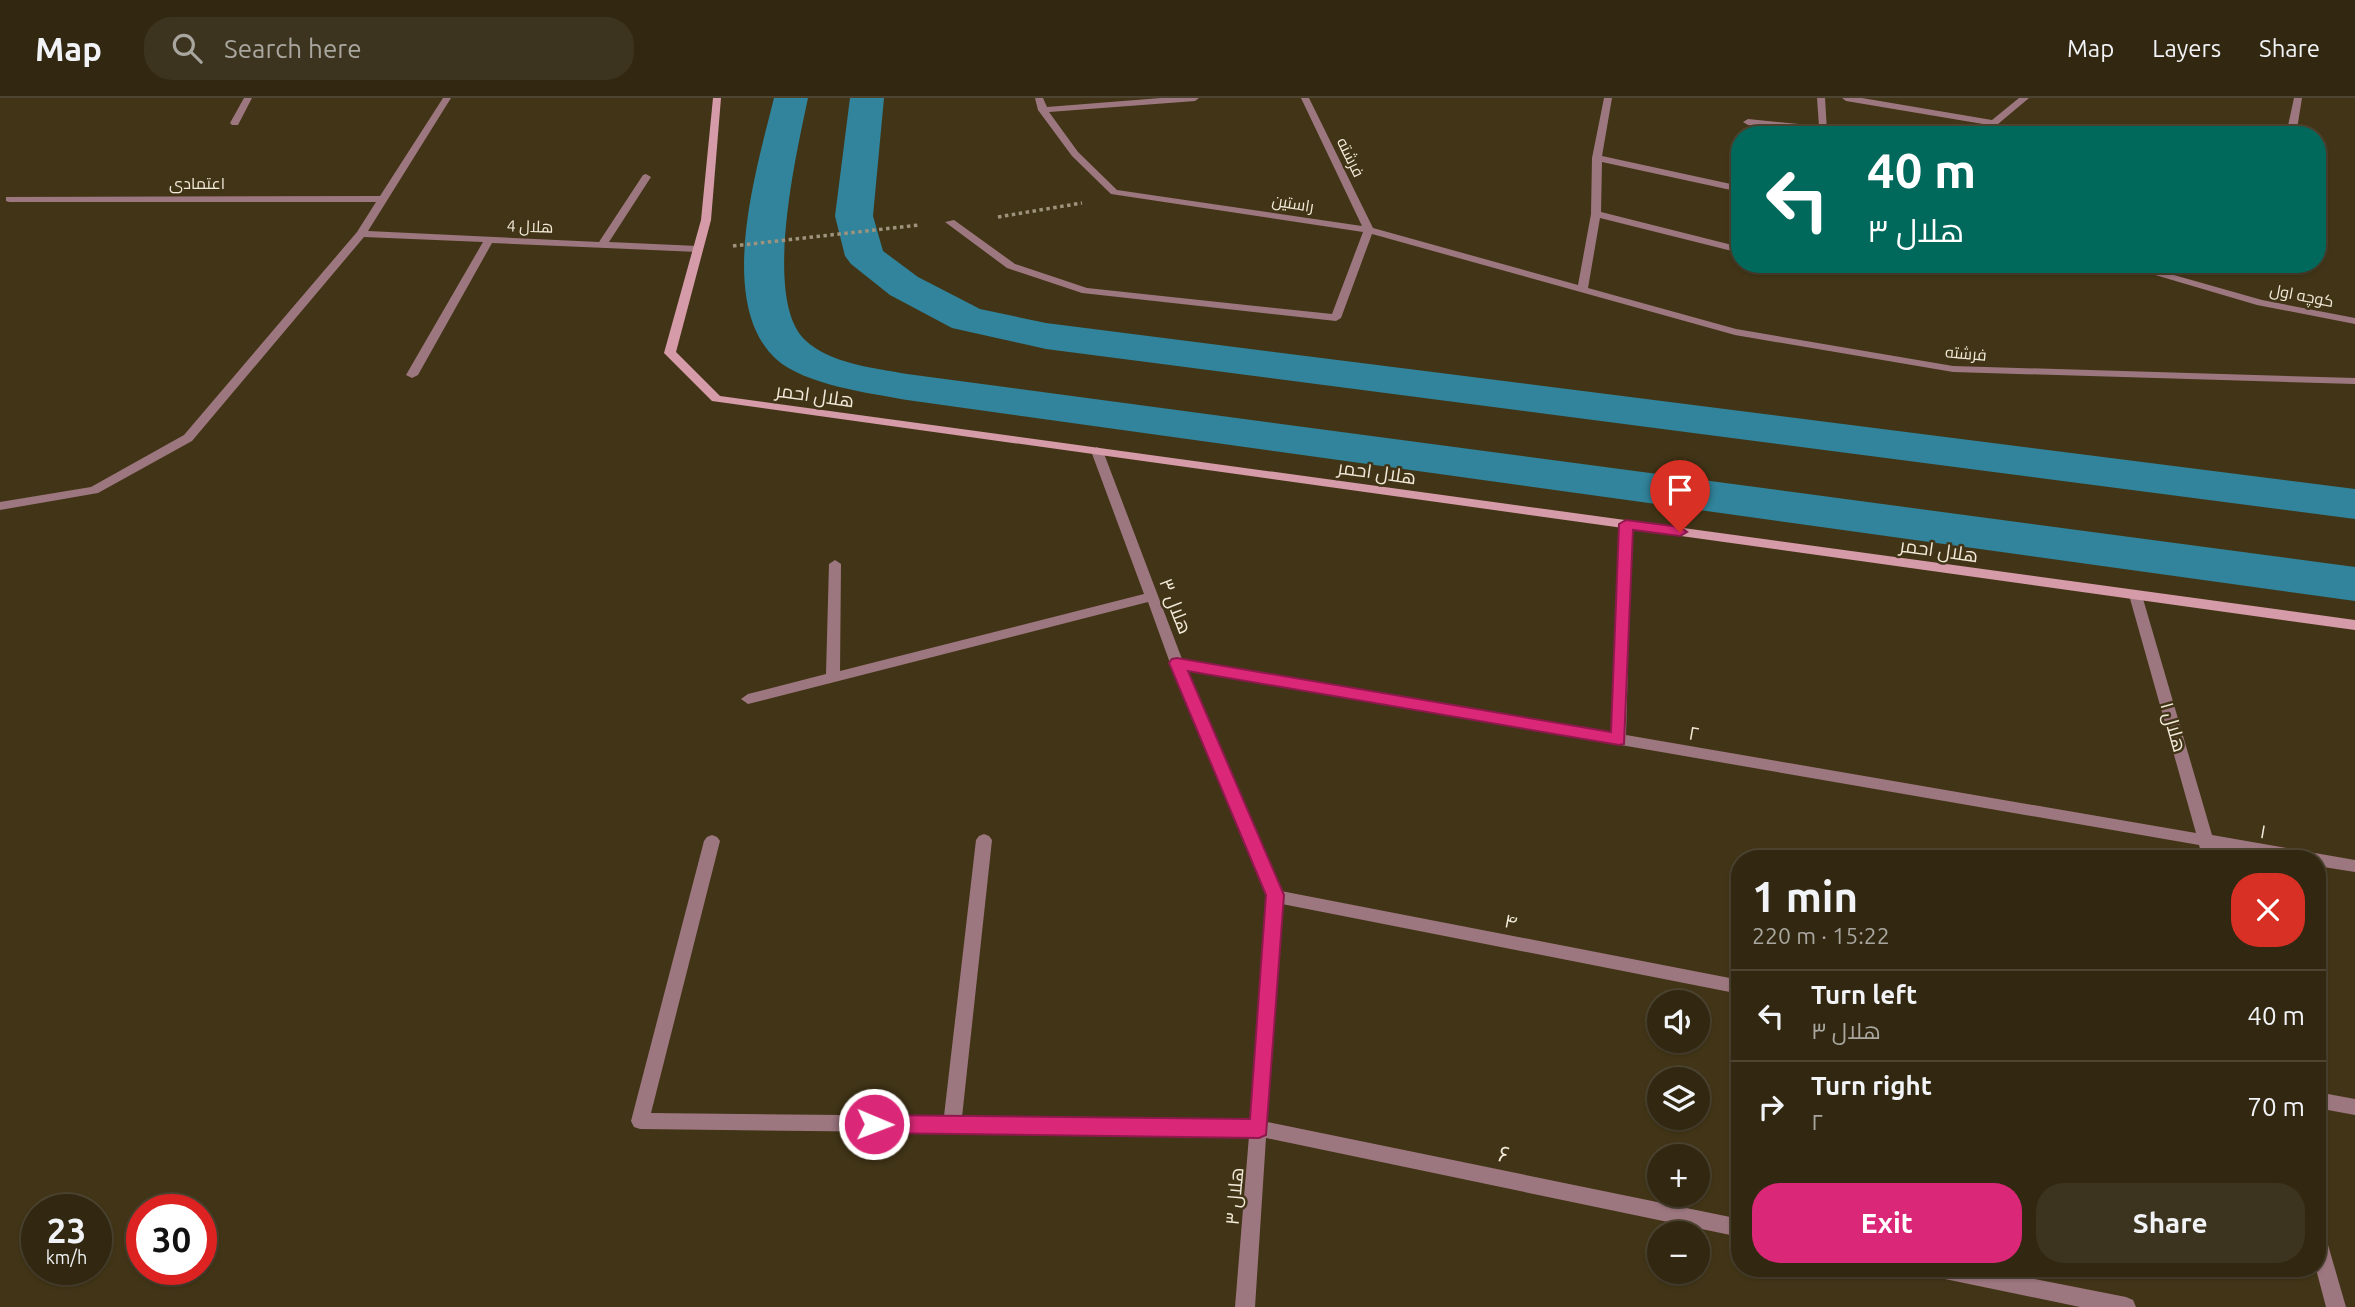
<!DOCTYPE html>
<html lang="en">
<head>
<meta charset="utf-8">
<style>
  body { margin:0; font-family:Ubuntu,Cairo,sans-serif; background:#3d341f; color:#f1f3f6; height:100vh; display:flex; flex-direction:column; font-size:26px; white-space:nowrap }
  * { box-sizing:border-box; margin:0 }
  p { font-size:23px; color:#a8a69f }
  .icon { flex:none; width:38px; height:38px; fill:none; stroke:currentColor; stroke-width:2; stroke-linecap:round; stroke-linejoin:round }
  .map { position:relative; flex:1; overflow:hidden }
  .drawer { position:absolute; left:1731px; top:752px; width:595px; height:427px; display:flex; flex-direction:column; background:#322811; border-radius:28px; box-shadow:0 2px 5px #0004,0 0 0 2px #4d4431 }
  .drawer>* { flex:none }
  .top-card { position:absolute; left:1731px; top:28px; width:595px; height:147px; border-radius:28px; box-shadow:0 2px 5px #0004,0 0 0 2px #4d4431; background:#00695c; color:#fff; overflow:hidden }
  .controls { position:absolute; left:1647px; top:892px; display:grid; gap:14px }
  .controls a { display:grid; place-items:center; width:63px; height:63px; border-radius:50%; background:#322811; box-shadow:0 2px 5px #0004,0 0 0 2px #4d4431; font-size:35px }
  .speed { position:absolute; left:21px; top:1096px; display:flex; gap:14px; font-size:35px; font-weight:700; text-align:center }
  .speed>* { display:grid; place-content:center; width:91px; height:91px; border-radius:50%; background:#322811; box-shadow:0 2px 5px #0004,0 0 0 2px #4d4431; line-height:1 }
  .speed small { font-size:18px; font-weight:400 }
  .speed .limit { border:10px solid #d22; background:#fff; color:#111 }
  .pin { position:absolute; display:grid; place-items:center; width:60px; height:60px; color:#fff; margin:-72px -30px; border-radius:50% 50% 50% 0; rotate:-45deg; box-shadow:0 0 7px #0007 }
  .pin .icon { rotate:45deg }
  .me { position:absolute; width:77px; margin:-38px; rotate:91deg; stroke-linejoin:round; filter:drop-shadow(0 0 5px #0008) }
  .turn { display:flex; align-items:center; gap:24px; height:147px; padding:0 21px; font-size:32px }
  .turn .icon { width:91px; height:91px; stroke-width:2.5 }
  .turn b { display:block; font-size:49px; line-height:60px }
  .round { display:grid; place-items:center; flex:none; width:74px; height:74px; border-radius:28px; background:#3d341f }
  .headline { display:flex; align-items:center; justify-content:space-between; height:119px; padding:0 21px }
  h1 { font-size:42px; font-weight:700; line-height:52px }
  .button { display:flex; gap:14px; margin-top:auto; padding:14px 21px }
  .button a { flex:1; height:80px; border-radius:28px; background:#db2777; color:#fff; font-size:28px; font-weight:700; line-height:80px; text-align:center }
  .button a+a { background:#3d341f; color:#f1f3f6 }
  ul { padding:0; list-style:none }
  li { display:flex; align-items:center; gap:21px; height:91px; padding:0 21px; border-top:2px solid #4d4431 }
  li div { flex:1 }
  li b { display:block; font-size:26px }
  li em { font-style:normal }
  header { display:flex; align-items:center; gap:42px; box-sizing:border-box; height:98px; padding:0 35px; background:#322811; border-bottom:2px solid #4d4431 }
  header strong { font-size:33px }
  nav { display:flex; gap:38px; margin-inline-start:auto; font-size:24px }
  .search { width:490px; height:63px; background:#3d341f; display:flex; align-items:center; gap:18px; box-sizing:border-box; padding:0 24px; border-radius:28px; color:#a8a69f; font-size:26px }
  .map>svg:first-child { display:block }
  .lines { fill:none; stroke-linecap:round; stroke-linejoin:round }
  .canal { fill:#31849b; fill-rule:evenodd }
  .path { stroke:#9e937c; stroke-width:3.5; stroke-dasharray:3.5 3.5; stroke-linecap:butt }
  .minor { fill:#9d777f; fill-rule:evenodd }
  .secondary { fill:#d69ba8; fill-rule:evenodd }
  .route { fill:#db2777; stroke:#8e194d; stroke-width:2 }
  .labels { text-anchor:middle; stroke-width:5; stroke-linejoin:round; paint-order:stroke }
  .far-street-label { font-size:16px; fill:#f2ead9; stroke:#423517 }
  .street-label { font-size:19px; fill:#f2ead9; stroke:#423517 }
  .near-street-label { font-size:23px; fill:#f2ead9; stroke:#423517 }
</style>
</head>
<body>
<header>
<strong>Map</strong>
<div class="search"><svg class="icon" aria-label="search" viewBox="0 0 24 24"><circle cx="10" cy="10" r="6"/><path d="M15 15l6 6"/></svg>Search here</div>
<nav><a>Map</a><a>Layers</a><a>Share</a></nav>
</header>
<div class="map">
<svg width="2355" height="1209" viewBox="0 0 2355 1209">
  <rect width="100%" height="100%" fill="#423517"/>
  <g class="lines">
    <!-- canal -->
    <g class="canal">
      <path d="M774,0H808C797,53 762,201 805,242C830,266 875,270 907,276L2355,469V503L907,302C869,295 805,287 776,261C715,204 757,70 774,0Z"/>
      <path d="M850,0H884L873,118L883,153L918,179L980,211L1046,225L2355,391V421L1046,251L952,230L890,197L851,166L845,158L835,118Z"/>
    </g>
    <!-- path -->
    <g class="path">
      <path d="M998,119L1082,105"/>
      <path d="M733,148L919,127"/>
    </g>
    <!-- minor -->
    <g class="minor">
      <path d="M244,0H252L238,27H232L230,25Z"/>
      <path d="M443,0H451L368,133L599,144L643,77L646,76L651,79L609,144L698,148L703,151L698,154L492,145L418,277L412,280L406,277L483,144L364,139L192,343L98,395L0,412V404L91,389L184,337L357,134L376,104H9L6,103V99L380,98Z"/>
      <path d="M1035,0H1043L1047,9L1161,0H1199L1195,3L1049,14L1078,54L1117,92L1362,128L1301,0H1309L1373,130L1578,187L1591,116L1592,60L1604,0H1612L1602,58L1740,88V94L1602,64L1601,114L1740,149V155L1600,120L1588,190L1736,231L1953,268L2355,280V286L1953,274L1735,237L1372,136L1341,220L1336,223L1082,195L1007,170L945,124L954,122L1015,166L1087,190L1332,216L1363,134L1111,96L1072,58L1038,12Z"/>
      <path d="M1817,0H1825L1827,33L1748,27L1743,24L1748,21L1819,28Z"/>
      <path d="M1842,0H1862L1992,22L2019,0H2029L1998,26L1994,37H1984L1989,27L1846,3Z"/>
      <path d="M2294,0H2302L2296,37H2286Z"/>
      <path d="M1791,166H1809L1810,168L1805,171Z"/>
      <path d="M2118,166H2135L2262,202L2355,220V226L2257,207Z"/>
      <path d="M1097,349L1103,353L1182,561L1612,635L1620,426L1626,422L1632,426L1626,637L2196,735L2129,497L2136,493L2141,494L2212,737L2355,762V774L2317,768V761H2280L2215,750L2219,761H2203L2199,747L1187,572L1281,793L1740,882V896L1282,806L1267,1024L1740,1121V1139L1266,1040L1255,1209H1235L1249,1038L640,1031L634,1029L631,1023L704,743L707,739L712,737L717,739L720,743L651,1015L944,1018L976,742L979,738L984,736L989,738L992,742L962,1019L1250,1022L1267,798L1170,565L1148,504L748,606L741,601L748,596L826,576L829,466L835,462L841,466L840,573L1144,496L1091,353Z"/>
      <path d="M2317,994L2355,1001V1017L2317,1010Z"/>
      <path d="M2317,1131L2324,1134L2326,1140L2346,1209H2326L2316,1171Z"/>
      <path d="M1931,1171H1984L2126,1199L2133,1202L2136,1209H2080L1940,1180L1933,1177Z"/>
    </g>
    <!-- secondary -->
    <path class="secondary" d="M713,0H721L711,122L676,254L720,298L2355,522V532L712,303L664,255L701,122Z"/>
  </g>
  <!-- route -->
  <path class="route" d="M1626,422L1680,429L1687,434L1680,438L1633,432L1624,646L1619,647L1188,573L1284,797L1266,1037L1259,1040L874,1035L867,1032L864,1026L867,1019L874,1017L1250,1021L1266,797L1169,565L1172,561L1177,560L1611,634L1619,426Z"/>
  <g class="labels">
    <!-- far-street labels -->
    <g class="far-street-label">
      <text transform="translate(1351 59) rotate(64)" y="6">فرشته</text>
      <text x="197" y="91">اعتمادی</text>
      <text transform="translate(1293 105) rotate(9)" y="6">راستین</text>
      <text transform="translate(530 128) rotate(2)" y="6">هلال 4</text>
      <text transform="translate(2302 197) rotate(11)" y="6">کوچه اول</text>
      <text transform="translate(1966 255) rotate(5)" y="6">فرشته</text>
    </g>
    <!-- street labels -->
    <g class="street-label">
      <text transform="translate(815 297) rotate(8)" y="7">هلال احمر</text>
      <text transform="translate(1377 374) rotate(8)" y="7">هلال احمر</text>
      <text transform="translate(1939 452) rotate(8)" y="7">هلال احمر</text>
      <text transform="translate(1176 508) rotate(69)" y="7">هلال ۳</text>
      <text transform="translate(2174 629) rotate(74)" y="7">هلال ۱</text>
      <text transform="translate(1694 635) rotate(10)" y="7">۲</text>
      <text transform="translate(2263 733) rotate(10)" y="7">۱</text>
      <text transform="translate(1511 823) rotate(11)" y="7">۴</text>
      <text transform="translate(1234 1098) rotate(-85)" y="7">هلال ۳</text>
    </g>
    <!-- near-street labels -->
    <g class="near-street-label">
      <text transform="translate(1504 1056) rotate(12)" y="8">۶</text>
    </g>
  </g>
</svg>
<div class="controls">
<a><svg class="icon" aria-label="sound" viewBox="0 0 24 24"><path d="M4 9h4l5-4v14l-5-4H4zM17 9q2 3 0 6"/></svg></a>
<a><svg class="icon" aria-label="layers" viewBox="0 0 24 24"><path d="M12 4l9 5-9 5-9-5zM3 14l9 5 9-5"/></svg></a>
<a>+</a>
<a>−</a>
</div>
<div class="speed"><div>23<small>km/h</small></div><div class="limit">30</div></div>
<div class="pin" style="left:1680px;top:434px;background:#d93025"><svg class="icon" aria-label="arrive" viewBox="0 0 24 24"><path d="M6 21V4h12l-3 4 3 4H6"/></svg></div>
<svg class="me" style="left:874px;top:1026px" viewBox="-20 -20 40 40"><circle r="17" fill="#db2777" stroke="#fff" stroke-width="3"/><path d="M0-11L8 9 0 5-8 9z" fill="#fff"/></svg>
<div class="top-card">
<div class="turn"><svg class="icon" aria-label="left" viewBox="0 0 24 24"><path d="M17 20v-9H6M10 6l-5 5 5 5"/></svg><div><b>40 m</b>هلال ۳</div></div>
</div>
<section class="drawer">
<div class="headline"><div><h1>1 min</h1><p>220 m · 15:22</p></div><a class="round" style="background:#d93025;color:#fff"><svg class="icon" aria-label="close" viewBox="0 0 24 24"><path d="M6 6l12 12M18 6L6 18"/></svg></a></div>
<ul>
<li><svg class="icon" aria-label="left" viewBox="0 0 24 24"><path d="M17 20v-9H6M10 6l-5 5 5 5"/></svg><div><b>Turn left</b><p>هلال ۳</p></div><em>40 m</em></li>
<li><svg class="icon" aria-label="right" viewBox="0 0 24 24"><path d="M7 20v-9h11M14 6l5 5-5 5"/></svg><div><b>Turn right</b><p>۲</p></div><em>70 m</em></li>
</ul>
<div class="button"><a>Exit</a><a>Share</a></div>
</section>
</div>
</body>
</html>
